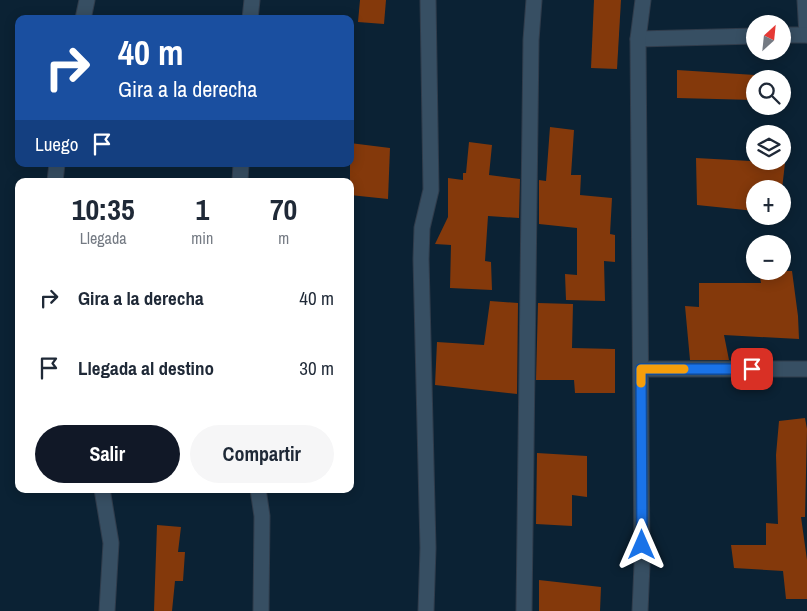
<!DOCTYPE html>
<html lang="es">
<head>
<meta charset="utf-8">
<style>
  body { margin:0; font-family:"Archivo Narrow",sans-serif; background:#f6f6f7; color:#1f2937; height:100vh; display:flex; flex-direction:column; font-size:19px; white-space:nowrap }
  * { box-sizing:border-box; margin:0 }
  p { font-size:16px; color:#747a83 }
  .icon { flex:none; width:28px; height:28px; fill:none; stroke:currentColor; stroke-width:2; stroke-linecap:round; stroke-linejoin:round }
  .map { position:relative; flex:1; overflow:hidden }
  .details { position:absolute; left:15px; top:178px; width:339px; height:315px; display:flex; flex-direction:column; background:#fff; border-radius:10px; box-shadow:0 2px 12px #0003 }
  .details>* { flex:none }
  .top-card { position:absolute; left:15px; top:15px; width:339px; height:152px; border-radius:10px; box-shadow:0 2px 12px #0003; background:#1a4fa0; color:#fff; overflow:hidden }
  .needle { width:32px; rotate:27deg }
  .controls { position:absolute; left:746px; top:15px; display:grid; gap:10px }
  .controls a { display:grid; place-items:center; width:45px; height:45px; border-radius:50%; background:#fff; box-shadow:0 2px 12px #0003; font-size:25px }
  .pin { position:absolute; display:grid; place-items:center; width:42px; height:42px; color:#fff; margin:-21px; border-radius:10px; box-shadow:0 2px 8px #0006 }
  .me { position:absolute; width:55px; margin:-28px; rotate:0deg; stroke-linejoin:round; filter:drop-shadow(0 0 4px #0008) }
  .turn { display:flex; align-items:center; gap:18px; height:105px; padding:0 20px; font-size:22px }
  .turn .icon { width:65px; height:65px; stroke-width:2.5 }
  .turn b { display:block; font-size:35px; line-height:42px }
  .then { display:flex; align-items:center; height:48px; padding:0 20px; background:#0003; gap:10px; font-size:19px }
  .eta { display:flex; justify-content:space-evenly; align-items:center; height:85px; text-align:center }
  .eta b { font-size:30px; font-weight:700; line-height:35px }
  .action { display:flex; gap:10px; margin-top:auto; padding:10px 20px }
  .action a { flex:1; height:58px; border-radius:30px; background:#111827; color:#fff; font-size:20px; font-weight:700; line-height:58px; text-align:center }
  .action a+a { background:#f6f6f7; color:#1f2937 }
  ul { padding:0; list-style:none }
  li { display:flex; align-items:center; gap:15px; height:70px; padding:0 20px }
  li div { flex:1 }
  li b { display:block; font-size:19px }
  li em { font-style:normal }
  .map>svg:first-child { display:block }
  .building { fill:#84390b }
  .lines { fill:none; stroke-linecap:round; stroke-linejoin:round }
  .street-casing { stroke:#303c4b; stroke-width:17 }
  .street { stroke:#374f63; stroke-width:15 }
  .route-casing { stroke:#114b97; stroke-width:12 }
  .route { stroke:#1a73e8; stroke-width:9 }
  .slow { stroke:#f59e0b; stroke-width:9 }
</style>
</head>
<body>
<div class="map">
<svg width="807" height="611" viewBox="0 0 807 611">
  <rect width="100%" height="100%" fill="#0b2234"/>
  <!-- building -->
  <g class="building">
    <path d="M360,0H386L384,24L358,22Z"/>
    <path d="M594,0H621L617,69L591,68Z"/>
    <path d="M677,70L755,75V100L677,98Z"/>
    <path d="M550,127L574,130L571,175H581L580,195L612,198L610,234L615,235V262L604,261L605,301L566,300L565,274L577,275V228L539,224V180L546,181Z"/>
    <path d="M469,142L492,145L489,175L520,179L519,218L488,216L485,261L491,262L492,290L450,288L451,245L435,244L448,217V178L463,180V173H466Z"/>
    <path d="M350,143L390,148L388,199L350,195Z"/>
    <path d="M696,158L785,163L782,189H755V211L697,205Z"/>
    <path d="M759,271H792L798,316L799,339L724,335L729,360H690L685,306L699,307V283H761Z"/>
    <path d="M490,301L518,303L517,394L435,385L437,342L484,345Z"/>
    <path d="M538,303L573,304L572,348L615,349V393H575L574,380H536Z"/>
    <path d="M805,418L807,429L805,517H801L807,560V599H786L783,571L734,568L731,545H766V523L778,524L776,455L779,421Z"/>
    <path d="M537,453L587,456V497L572,495V526L536,524Z"/>
    <path d="M157,525L181,527L178,552H185L183,581H175L172,611H154Z"/>
    <path d="M539,580L601,587L600,611H539Z"/>
  </g>
  <g class="lines">
    <!-- street casing -->
    <g class="street-casing">
      <g id="street">
        <path d="M805,0L807,35"/>
        <path d="M83,19L87,0"/>
        <path d="M250,19L252,0"/>
        <path d="M782,35H807"/>
        <path d="M638,39L755,36"/>
        <path d="M55,181L57,164"/>
        <path d="M240,181L241,164"/>
        <path d="M641,369H807"/>
        <path d="M102,489L111,543L107,611"/>
        <path d="M258,489L262,516L261,611"/>
        <path d="M426,611L428,548L421,259L422,228L431,190L428,0"/>
        <path d="M524,611L531,40L534,0"/>
        <path d="M640,611L642,565L638,39L643,0"/>
      </g>
    </g>
    <!-- street -->
    <use href="#street" class="street"/>
  </g>
  <g class="lines">
    <!-- route casing -->
    <g class="route-casing">
      <path id="route" d="M642,545L641,369H752"/>
    </g>
    <!-- route -->
    <use href="#route" class="route"/>
    <!-- slow -->
    <path class="slow" d="M641,383V369H684"/>
  </g>
</svg>
<div class="controls">
<a><svg class="needle" viewBox="-14 -14 28 28"><path d="M0-13l5 13h-10z" fill="#e53935"/><path d="M0 13l5-13h-10z" fill="#747a83"/></svg></a>
<a><svg class="icon" aria-label="search" viewBox="0 0 24 24"><circle cx="10" cy="10" r="6"/><path d="M15 15l6 6"/></svg></a>
<a><svg class="icon" aria-label="layers" viewBox="0 0 24 24"><path d="M12 4l9 5-9 5-9-5zM3 14l9 5 9-5"/></svg></a>
<a>+</a>
<a>−</a>
</div>
<div class="pin" style="left:752px;top:369px;background:#d93025"><svg class="icon" aria-label="arrive" viewBox="0 0 24 24"><path d="M6 21V4h12l-3 4 3 4H6"/></svg></div>
<svg class="me" style="left:642px;top:545px" viewBox="-20 -20 40 40"><path d="M0-17L14 15 0 8-14 15z" fill="#1a73e8" stroke="#fff" stroke-width="4"/></svg>
<div class="top-card">
<div class="turn"><svg class="icon" aria-label="right" viewBox="0 0 24 24"><path d="M7 20v-9h11M14 6l5 5-5 5"/></svg><div><b>40 m</b>Gira a la derecha</div></div>
<div class="then">Luego<svg class="icon" aria-label="arrive" viewBox="0 0 24 24"><path d="M6 21V4h12l-3 4 3 4H6"/></svg></div>
</div>
<section class="details">
<div class="eta">
<div><b>10:35</b><p>Llegada</p></div>
<div><b>1</b><p>min</p></div>
<div><b>70</b><p>m</p></div>
</div>
<ul>
<li><svg class="icon" aria-label="right" viewBox="0 0 24 24"><path d="M7 20v-9h11M14 6l5 5-5 5"/></svg><div><b>Gira a la derecha</b></div><em>40 m</em></li>
<li><svg class="icon" aria-label="arrive" viewBox="0 0 24 24"><path d="M6 21V4h12l-3 4 3 4H6"/></svg><div><b>Llegada al destino</b></div><em>30 m</em></li>
</ul>
<div class="action"><a>Salir</a><a>Compartir</a></div>
</section>
</div>
</body>
</html>
